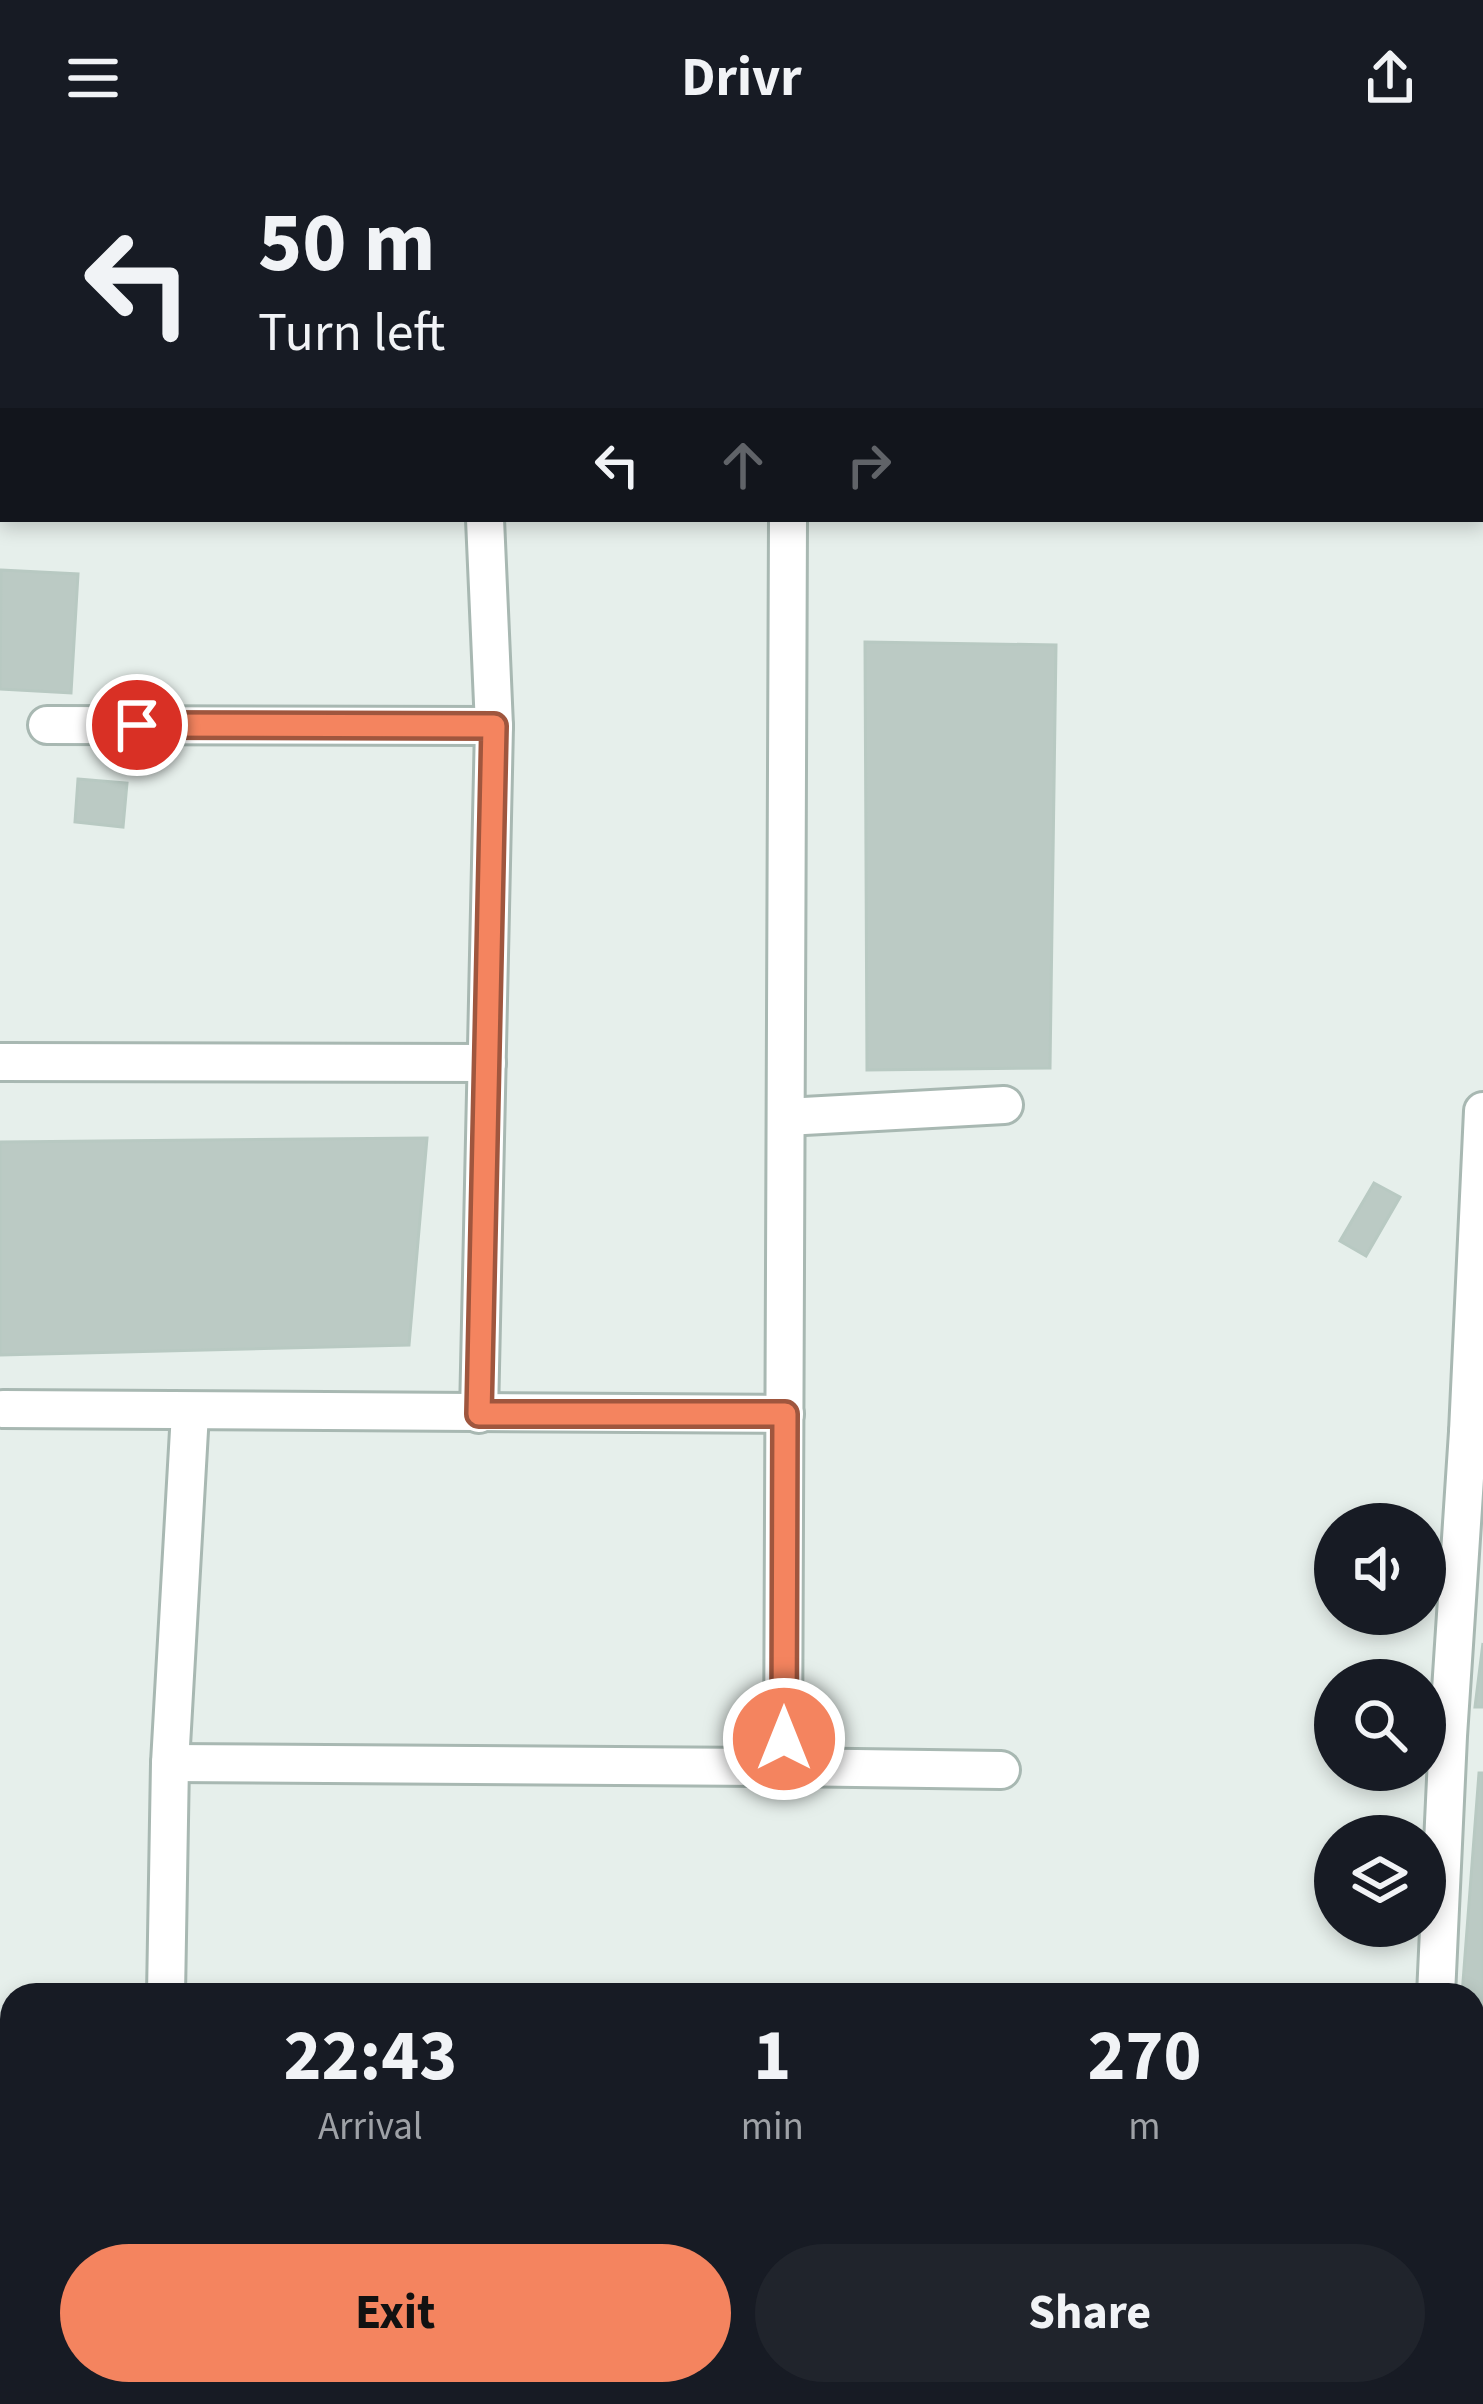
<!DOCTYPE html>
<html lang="en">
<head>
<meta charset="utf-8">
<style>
  body { margin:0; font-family:"Source Sans 3",sans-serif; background:#20242c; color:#f1f3f6; height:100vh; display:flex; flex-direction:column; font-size:45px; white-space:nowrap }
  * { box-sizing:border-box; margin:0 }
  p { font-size:39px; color:#9ea1a6 }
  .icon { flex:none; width:66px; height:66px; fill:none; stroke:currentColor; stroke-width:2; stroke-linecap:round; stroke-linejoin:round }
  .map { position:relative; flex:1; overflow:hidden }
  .sheet { position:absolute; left:0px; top:1827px; width:1485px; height:423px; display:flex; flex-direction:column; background:#171b24; border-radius:36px 36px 0 0; box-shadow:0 6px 18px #0003 }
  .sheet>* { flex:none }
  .banner { position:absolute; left:0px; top:0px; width:1485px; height:366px; box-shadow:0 6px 18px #0003; background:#171b24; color:#f1f3f6; overflow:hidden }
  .controls { position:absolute; left:1314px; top:1347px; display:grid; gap:24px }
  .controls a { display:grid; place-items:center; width:132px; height:132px; border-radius:50%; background:#171b24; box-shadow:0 6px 18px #0003; font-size:60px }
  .pin { position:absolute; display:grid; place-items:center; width:102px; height:102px; color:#fff; margin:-51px; border:6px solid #fff; border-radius:50%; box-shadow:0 3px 12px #0007 }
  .me { position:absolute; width:132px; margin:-66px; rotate:0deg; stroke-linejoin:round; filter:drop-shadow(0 0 9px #0008) }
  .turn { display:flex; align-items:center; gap:42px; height:252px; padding:0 60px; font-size:54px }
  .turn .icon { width:156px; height:156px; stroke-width:2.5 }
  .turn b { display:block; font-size:84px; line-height:102px }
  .lanes { display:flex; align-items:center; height:114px; padding:0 60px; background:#0003; justify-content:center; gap:60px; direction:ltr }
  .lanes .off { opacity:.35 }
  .eta { display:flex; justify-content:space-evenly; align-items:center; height:204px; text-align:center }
  .eta b { font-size:72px; font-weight:700; line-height:84px }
  .action { display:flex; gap:24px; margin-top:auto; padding:24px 60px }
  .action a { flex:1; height:138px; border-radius:72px; background:#f4845f; color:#111; font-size:48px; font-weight:700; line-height:138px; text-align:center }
  .action a+a { background:#20242c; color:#f1f3f6 }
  header { display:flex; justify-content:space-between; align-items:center; height:156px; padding:0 60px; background:#171b24; font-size:54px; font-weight:700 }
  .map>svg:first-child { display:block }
  .building { fill:#bbcac4; stroke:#b8c9c2; stroke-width:3 }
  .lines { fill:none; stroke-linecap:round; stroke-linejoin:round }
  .minor-casing { stroke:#a8b8b2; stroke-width:42 }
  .minor { stroke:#fff; stroke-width:36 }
  .route-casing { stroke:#9f563e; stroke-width:30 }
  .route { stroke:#f4845f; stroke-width:21 }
</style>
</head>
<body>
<header><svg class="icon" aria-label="menu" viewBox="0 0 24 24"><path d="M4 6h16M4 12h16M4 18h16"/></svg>Drivr<svg class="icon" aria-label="share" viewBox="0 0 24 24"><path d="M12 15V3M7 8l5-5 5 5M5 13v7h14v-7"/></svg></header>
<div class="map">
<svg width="1483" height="2248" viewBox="0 0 1483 2248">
  <rect width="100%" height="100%" fill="#e6efeb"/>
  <!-- building -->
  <g class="building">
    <path d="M1,414L78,418L71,537L0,533Z"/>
    <path d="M865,486L1056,489L1050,912L867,914Z"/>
    <path d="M78,623L127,627L123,671L75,666Z"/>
    <path d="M427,982L409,1189L0,1199V986Z"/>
    <path d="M1374,1027L1400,1041L1366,1100L1340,1085Z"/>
    <path d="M1483,1487V1551H1475Z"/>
    <path d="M1479,1617H1483V1868H1473V1839H1462Z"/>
    <path d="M1482,1953H1483V2181L1474,2180Z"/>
  </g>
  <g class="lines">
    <!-- minor casing -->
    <g class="minor-casing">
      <g id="minor">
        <path d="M175,0V3"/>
        <path d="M0,233L3,234"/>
        <path d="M47,569L494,570"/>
        <path d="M0,906L487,907"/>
        <path d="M786,961L1004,949"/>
        <path d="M3,1253L785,1258"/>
        <path d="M479,1258L494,570L485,363"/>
        <path d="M1468,1276L1483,955"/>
        <path d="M170,1607L783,1611L788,363"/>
        <path d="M783,1611L1001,1614"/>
        <path d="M166,1839L170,1607L190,1257"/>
        <path d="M1436,1839L1448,1580L1468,1276L1483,1277"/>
        <path d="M1473,1891H1483"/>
        <path d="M0,2054H12"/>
        <path d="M1322,2238L1444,2248"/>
        <path d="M159,2248L160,2238"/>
        <path d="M812,2248L813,2238"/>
      </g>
    </g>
    <!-- minor -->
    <use href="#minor" class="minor"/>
  </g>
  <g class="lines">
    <!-- route casing -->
    <g class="route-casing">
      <path id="route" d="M137,569L494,570L479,1258H785L784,1583"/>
    </g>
    <!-- route -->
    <use href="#route" class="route"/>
  </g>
</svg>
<div class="controls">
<a><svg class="icon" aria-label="sound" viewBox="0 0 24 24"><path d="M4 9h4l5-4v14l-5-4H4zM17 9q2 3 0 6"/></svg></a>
<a><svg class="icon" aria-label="search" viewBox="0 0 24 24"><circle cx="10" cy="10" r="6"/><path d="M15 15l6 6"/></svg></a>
<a><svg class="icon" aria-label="layers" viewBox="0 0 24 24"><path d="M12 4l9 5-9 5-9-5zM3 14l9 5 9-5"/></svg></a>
</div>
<div class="pin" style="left:137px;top:569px;background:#d93025"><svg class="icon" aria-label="arrive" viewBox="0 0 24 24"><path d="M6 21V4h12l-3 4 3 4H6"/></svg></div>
<svg class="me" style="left:784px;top:1583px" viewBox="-20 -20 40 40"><circle r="17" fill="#f4845f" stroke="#fff" stroke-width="3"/><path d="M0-11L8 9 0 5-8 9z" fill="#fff"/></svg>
<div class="banner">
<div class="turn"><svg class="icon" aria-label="left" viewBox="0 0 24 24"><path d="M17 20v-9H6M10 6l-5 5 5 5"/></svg><div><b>50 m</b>Turn left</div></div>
<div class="lanes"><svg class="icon" aria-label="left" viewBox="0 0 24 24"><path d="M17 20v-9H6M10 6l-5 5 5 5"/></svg><svg class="icon off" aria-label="ahead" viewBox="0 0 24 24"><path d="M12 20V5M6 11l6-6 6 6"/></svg><svg class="icon off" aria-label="right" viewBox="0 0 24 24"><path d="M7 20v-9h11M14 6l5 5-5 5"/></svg></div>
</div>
<section class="sheet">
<div class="eta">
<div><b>22:43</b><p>Arrival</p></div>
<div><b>1</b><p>min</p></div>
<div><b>270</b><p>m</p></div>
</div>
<div class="action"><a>Exit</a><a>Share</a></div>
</section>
</div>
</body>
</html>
